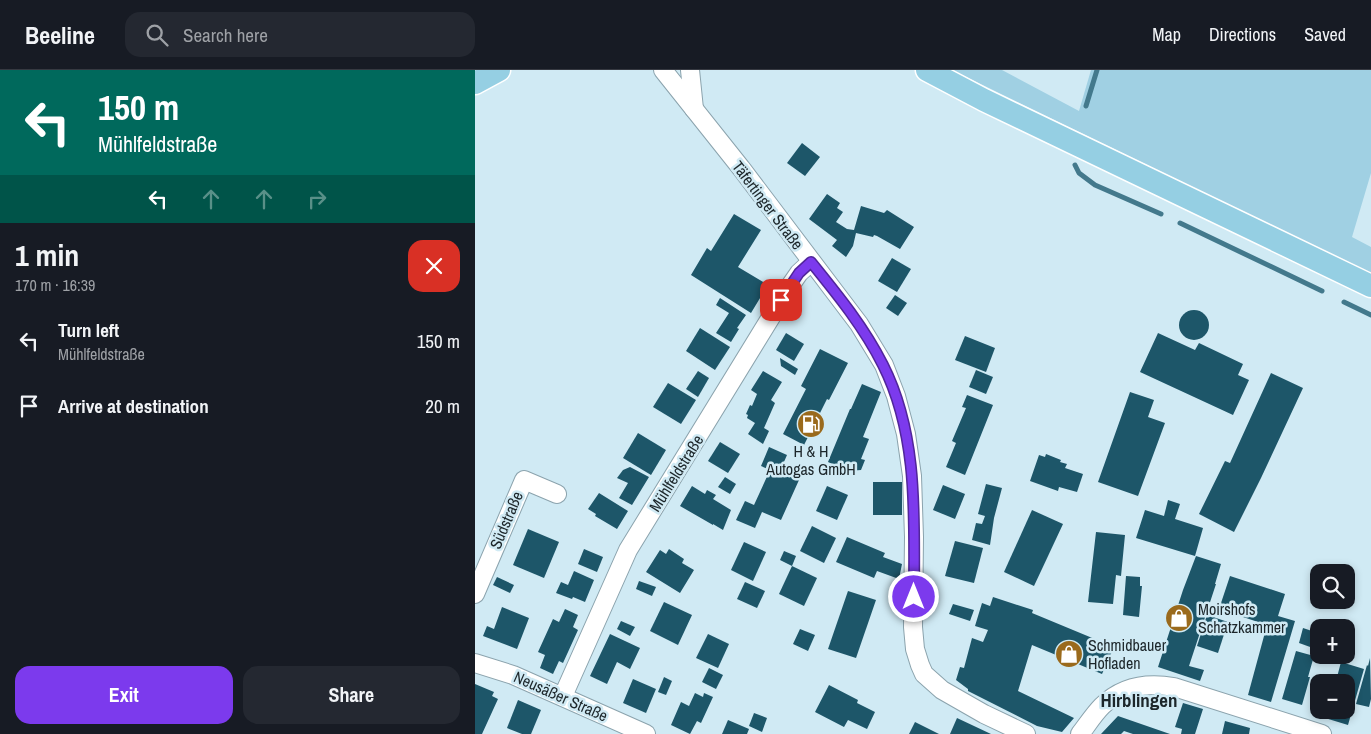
<!DOCTYPE html>
<html lang="en">
<head>
<meta charset="utf-8">
<style>
  body { margin:0; font-family:"Archivo Narrow",sans-serif; background:#242831; color:#f1f3f6; height:100vh; display:flex; flex-direction:column; font-size:19px; white-space:nowrap }
  * { box-sizing:border-box; margin:0 }
  p { font-size:16px; color:#9ea1a6 }
  .icon { flex:none; width:28px; height:28px; fill:none; stroke:currentColor; stroke-width:2; stroke-linecap:round; stroke-linejoin:round }
  .map { position:relative; flex:1; overflow:hidden }
  .sheet { display:flex; flex-direction:column; background:#171b24; width:475px }
  .sheet>* { flex:none }
  .top-card { background:#00695c; color:#fff; overflow:hidden }
  .tools { position:absolute; left:835px; top:494px; display:grid; gap:10px }
  .tools a { display:grid; place-items:center; width:45px; height:45px; border-radius:10px; background:#171b24; box-shadow:0 2px 8px #0003; font-size:25px }
  .pin { position:absolute; display:grid; place-items:center; width:42px; height:42px; color:#fff; margin:-21px; border-radius:10px; box-shadow:0 2px 8px #0006 }
  .me { position:absolute; width:55px; margin:-28px; rotate:0deg; stroke-linejoin:round; filter:drop-shadow(0 0 4px #0008) }
  .turn { display:flex; align-items:center; gap:18px; height:105px; padding:0 15px; font-size:22px }
  .turn .icon { width:65px; height:65px; stroke-width:2.5 }
  .turn b { display:block; font-size:35px; line-height:42px }
  .lanes { display:flex; align-items:center; height:48px; padding:0 15px; background:#0003; justify-content:center; gap:25px; direction:ltr }
  .lanes .off { opacity:.35 }
  .round { display:grid; place-items:center; flex:none; width:52px; height:52px; border-radius:15px; background:#242831 }
  .head { display:flex; align-items:center; justify-content:space-between; height:85px; padding:0 15px }
  h1 { font-size:30px; font-weight:700; line-height:38px }
  .action { display:flex; gap:10px; margin-top:auto; padding:10px 15px }
  .action a { flex:1; height:58px; border-radius:15px; background:#7c3aed; color:#fff; font-size:20px; font-weight:700; line-height:58px; text-align:center }
  .action a+a { background:#242831; color:#f1f3f6 }
  ul { padding:0; list-style:none }
  li { display:flex; align-items:center; gap:15px; height:65px; padding:0 15px }
  li div { flex:1 }
  li b { display:block; font-size:19px }
  li em { font-style:normal }
  header { display:flex; align-items:center; gap:30px; box-sizing:border-box; height:70px; padding:0 25px; background:#171b24; border-bottom:1px solid #363941 }
  header strong { font-size:24px }
  nav { display:flex; gap:28px; margin-inline-start:auto; font-size:18px }
  .search { width:350px; height:45px; background:#242831; display:flex; align-items:center; gap:12px; box-sizing:border-box; padding:0 18px; border-radius:15px; color:#9ea1a6; font-size:19px }
  main { display:flex; flex:1; min-height:0 }
  .map>svg:first-child { display:block }
  .green { fill:#a0d0e3 }
  .lines { fill:none; stroke-linecap:round; stroke-linejoin:round }
  .stream { stroke:#43798c; stroke-width:5 }
  .building { fill:#1d5669 }
  .minor-casing { stroke:#8ba3ad; stroke-width:20 }
  .major-casing { stroke:#fff; stroke-width:25 }
  .minor { stroke:#fff; stroke-width:18 }
  .major { stroke:#95cfe3; stroke-width:22 }
  .route-casing { stroke:#51269a; stroke-width:12 }
  .route { stroke:#7c3aed; stroke-width:9 }
  .labels { text-anchor:middle; stroke-width:5; stroke-linejoin:round; paint-order:stroke }
  .street-label { font-size:16px; fill:#1c262a; stroke:#d0eaf4 }
  .poi-label { font-size:16px; fill:#1c262a; stroke:#d0eaf4; text-anchor:start }
  .quarter-label { font-size:19px; font-weight:bold; fill:#1c262a; stroke:#d0eaf4 }
</style>
</head>
<body>
<header>
<strong>Beeline</strong>
<div class="search"><svg class="icon" aria-label="search" viewBox="0 0 24 24"><circle cx="10" cy="10" r="6"/><path d="M15 15l6 6"/></svg>Search here</div>
<nav><a>Map</a><a>Directions</a><a>Saved</a></nav>
</header>
<main>
<section class="sheet">
<div class="top-card">
<div class="turn"><svg class="icon" aria-label="left" viewBox="0 0 24 24"><path d="M17 20v-9H6M10 6l-5 5 5 5"/></svg><div><b>150 m</b>Mühlfeldstraße</div></div>
<div class="lanes"><svg class="icon" aria-label="left" viewBox="0 0 24 24"><path d="M17 20v-9H6M10 6l-5 5 5 5"/></svg><svg class="icon off" aria-label="ahead" viewBox="0 0 24 24"><path d="M12 20V5M6 11l6-6 6 6"/></svg><svg class="icon off" aria-label="ahead" viewBox="0 0 24 24"><path d="M12 20V5M6 11l6-6 6 6"/></svg><svg class="icon off" aria-label="right" viewBox="0 0 24 24"><path d="M7 20v-9h11M14 6l5 5-5 5"/></svg></div>
</div>
<div class="head"><div><h1>1 min</h1><p>170 m · 16:39</p></div><a class="round" style="background:#d93025;color:#fff"><svg class="icon" aria-label="close" viewBox="0 0 24 24"><path d="M6 6l12 12M18 6L6 18"/></svg></a></div>
<ul>
<li><svg class="icon" aria-label="left" viewBox="0 0 24 24"><path d="M17 20v-9H6M10 6l-5 5 5 5"/></svg><div><b>Turn left</b><p>Mühlfeldstraße</p></div><em>150 m</em></li>
<li><svg class="icon" aria-label="arrive" viewBox="0 0 24 24"><path d="M6 21V4h12l-3 4 3 4H6"/></svg><div><b>Arrive at destination</b></div><em>20 m</em></li>
</ul>
<div class="action"><a>Exit</a><a>Share</a></div>
</section>
<div class="map">
<svg width="896" height="664" viewBox="0 0 896 664">
  <rect width="100%" height="100%" fill="#d0eaf4"/>
  <!-- green -->
  <path class="green" d="M477,0H527L604,41L616,0H896V103L877,167L896,177V204Z"/>
  <g class="lines">
    <!-- stream -->
    <g class="stream">
      <path d="M611,36L622,0"/>
      <path d="M600,95L604,103L620,115L686,144"/>
      <path d="M705,153L847,221"/>
      <path d="M869,232L896,245"/>
    </g>
  </g>
  <!-- building -->
  <g class="building">
    <path d="M327,73L345,87L330,106L312,93Z"/>
    <path d="M352,124L365,133L362,138L368,142L361,152L372,159L379,160L386,136L409,143L412,140L439,157L425,179L402,166L399,165L398,167L381,163L378,176L371,187L357,176L362,170L334,149Z"/>
    <path d="M259,144L286,160L263,197L293,215L276,243L216,205L232,178L236,181Z"/>
    <path d="M417,188L436,199L422,222L403,211Z"/>
    <path d="M420,225L432,233L423,246L411,238Z"/>
    <path d="M245,228L271,245L262,258L264,259L256,272L241,263L254,243L241,235Z"/>
    <circle cx="719" cy="255" r="15"/>
    <path d="M225,258L255,277L240,300L211,281Z"/>
    <path d="M311,263L329,274L319,291L301,280Z"/>
    <path d="M683,263L720,280L724,273L768,294L763,305L774,310L758,345L665,302Z"/>
    <path d="M490,266L520,278L511,302L480,290Z"/>
    <path d="M345,279L373,293L354,330L352,329L329,375L308,364L331,319L326,316Z"/>
    <path d="M305,288L323,299L320,305L306,296Z"/>
    <path d="M501,300L518,307L511,324L494,317Z"/>
    <path d="M223,301L234,308L223,327L211,319Z"/>
    <path d="M288,301L307,312L296,330L300,333L289,358L294,361L288,374L273,364L280,353L272,348L273,345L271,344L275,335L277,336L282,324L276,320Z"/>
    <path d="M796,303L828,318L786,408L759,462L724,444L750,391L755,393Z"/>
    <path d="M193,313L221,330L206,354L178,337Z"/>
    <path d="M387,314L406,322L388,367L394,369L386,389L390,390L386,400L373,401L353,392L375,339H376Z"/>
    <path d="M655,322L679,330L673,347L690,353L663,426L623,412Z"/>
    <path d="M492,325L518,335L490,405L471,397L481,373L477,371L491,338L487,337Z"/>
    <path d="M163,363L191,380L176,405L148,388Z"/>
    <path d="M245,372L265,384L253,403L233,391Z"/>
    <path d="M294,377L312,385L305,401L324,410L306,450L287,442L280,458L261,450L270,431L279,435L295,400L286,396Z"/>
    <path d="M571,384L586,390L585,392L592,394L590,398L608,404L602,422L584,417L583,421L555,411L564,385L570,387Z"/>
    <path d="M155,397L174,407L157,435L144,428L153,413L142,408L148,400Z"/>
    <path d="M250,407L261,414L255,424L243,417Z"/>
    <rect x="398" y="412" width="29" height="33"/>
    <path d="M511,414L527,418L519,448L515,475L497,470L501,453L507,454L510,446L503,444Z"/>
    <path d="M468,415L490,424L480,449L458,440Z"/>
    <path d="M217,416L230,424L232,420L241,425L238,429L256,440L248,460L238,454V455L205,436Z"/>
    <path d="M352,416L373,425L362,450L341,441Z"/>
    <path d="M124,423L153,441L142,459L120,446L121,444L113,439Z"/>
    <path d="M693,430L705,434L700,449L728,458L720,486L661,468L670,440L689,446Z"/>
    <path d="M557,440L588,454L559,516L529,502Z"/>
    <path d="M337,456L361,468L349,493L325,481Z"/>
    <path d="M53,459L84,472L69,508L38,495Z"/>
    <path d="M621,462L650,465L646,506L641,505L638,534L613,532Z"/>
    <path d="M372,467L410,483L408,487L427,494L424,509L402,501L399,508L361,492Z"/>
    <path d="M480,471L508,478L499,513L470,506Z"/>
    <path d="M269,472L291,482L278,511L256,500Z"/>
    <path d="M109,479L128,487L122,502L103,494Z"/>
    <path d="M194,479L209,489L207,493L219,500L205,523L171,502L185,480L191,484Z"/>
    <path d="M309,481L321,486L317,496L305,490Z"/>
    <path d="M721,486L746,494L740,514H741L714,596L729,600L725,611L683,597L708,520Z"/>
    <path d="M317,496L342,508L329,536L304,524Z"/>
    <path d="M99,501L119,510L110,532L98,527L97,529L81,523L86,512L93,515Z"/>
    <path d="M651,506L665,507V516H667L664,547L648,545Z"/>
    <path d="M755,506L810,524L803,546L820,551L796,632L773,625L792,555L744,539Z"/>
    <path d="M22,507L39,515L35,523L18,515Z"/>
    <path d="M164,511L181,517L177,526L161,519Z"/>
    <path d="M270,512L290,521L282,538L262,529Z"/>
    <path d="M373,521L401,530L381,588L353,579Z"/>
    <path d="M518,527L558,540L557,543L639,577L627,604L557,575L543,621L599,648L587,662L562,656L493,621V619L481,610L485,597L489,598L497,568L508,572L513,560L500,556L507,533L515,536Z"/>
    <path d="M189,532L217,545L203,575L175,561Z"/>
    <path d="M478,534L499,540L495,551L474,544Z"/>
    <path d="M27,537L54,548L42,579L8,566L12,556L19,559Z"/>
    <path d="M90,539L103,545L98,557L103,560L88,593L84,591L78,604L65,598L70,585L63,582L78,549L84,552Z"/>
    <path d="M732,545L753,552L743,583L722,576Z"/>
    <path d="M146,551L160,557L155,566L142,559Z"/>
    <path d="M828,558L843,563L838,578L824,573Z"/>
    <path d="M325,559L340,565L333,581L318,574Z"/>
    <path d="M135,564L165,578L155,599L142,592L132,614L115,606Z"/>
    <path d="M233,564L254,574L243,598L221,588Z"/>
    <path d="M821,581L839,586L833,607H835L827,635L807,629Z"/>
    <path d="M895,588L896,629L894,637L881,634L892,595L893,596Z"/>
    <path d="M866,592L889,599L873,655L850,648L852,640H871V612H862L861,611Z"/>
    <path d="M234,598L248,605L241,619L227,612Z"/>
    <path d="M189,607L197,611L191,625L183,622Z"/>
    <path d="M158,609L181,619L171,643L148,633Z"/>
    <path d="M0,614L19,622L17,626L23,629L7,664H0Z"/>
    <path d="M354,615L383,630L382,633L400,642L392,659L373,650L369,657L340,642Z"/>
    <path d="M220,623L228,627L229,623L238,627L226,653L222,651L215,664L196,655L206,632L214,636Z"/>
    <path d="M43,630L66,640L56,664H47L32,658Z"/>
    <path d="M708,633L728,639L720,664H706L707,659L700,657Z"/>
    <path d="M279,643L292,648L287,662L274,656Z"/>
    <path d="M643,646L695,664H658L649,661L646,664H626Z"/>
    <path d="M482,648L516,664H475Z"/>
    <path d="M253,650L274,659L272,664H247Z"/>
    <path d="M750,651L775,658L774,664H747Z"/>
    <path d="M440,652L464,664H434Z"/>
  </g>
  <g class="lines">
    <!-- minor casing -->
    <g class="minor-casing">
      <g id="minor">
        <path d="M188,0L266,98L359,221L384,254L409,295L421,326L431,364L437,406L439,467L438,557L440,579L445,595L449,604L467,620L509,644L551,664"/>
        <path d="M215,0L219,39"/>
        <path d="M0,524L49,410L82,424"/>
        <path d="M0,593L38,605L171,664"/>
        <path d="M88,626L153,480L315,216L324,203L336,192"/>
        <path d="M605,664C612,655 619,644 627,636C647,616 671,612 699,617L847,664"/>
      </g>
    </g>
    <!-- major casing -->
    <g class="major-casing">
      <g id="major">
        <path d="M452,0L509,30L896,216"/>
        <path d="M0,13L24,0"/>
      </g>
    </g>
    <!-- minor -->
    <use href="#minor" class="minor"/>
    <!-- major -->
    <use href="#major" class="major"/>
  </g>
  <g class="lines">
    <!-- route casing -->
    <g class="route-casing">
      <path id="route" d="M306,230L324,203L336,192C362,224 389,257 408,295C444,366 439,449 439,527"/>
    </g>
    <!-- route -->
    <use href="#route" class="route"/>
  </g>
  <!-- icons -->
  <defs>
    <g id="fuel-disc" transform="scale(1.4375)"><circle r="9.5" fill="#9a6a1c" stroke="#d0eaf4"/><path d="M-5.5-6h7V0h2V4h1.3V-2.5L3-4.5l.8-.8L6-3V5H2.5V1h-1V6h-7ZM-4.2-4.7v3.2H.2V-4.7Z" fill="#fff"/></g>
    <g id="shop-disc" transform="scale(1.4375)"><circle r="9.5" fill="#9a6a1c" stroke="#d0eaf4"/><path d="M-5-2.5h2.3a2.7 3.5 0 0 1 5.4 0H5L5.5 6h-11ZM-1.5-2.5h3a1.5 2.3 0 0 0-3 0Z" fill="#fff"/></g>
  </defs>
  <g fill-rule="evenodd">
    <use href="#fuel-disc" x="336" y="354"/>
    <use href="#shop-disc" x="704" y="548"/>
    <use href="#shop-disc" x="594" y="584"/>
  </g>
  <g class="labels">
    <!-- street labels -->
    <g class="street-label">
      <text transform="translate(293 135) rotate(53)" y="6">Täfertinger Straße</text>
      <text transform="translate(201 403) rotate(-58)" y="6">Mühlfeldstraße</text>
      <text transform="translate(31 450) rotate(-67)" y="6">Südstraße</text>
      <text transform="translate(86 626) rotate(24)" y="6">Neusäßer Straße</text>
    </g>
    <!-- poi labels -->
    <g class="poi-label">
      <text x="336" y="387" text-anchor="middle">H &amp; H<tspan x="336" dy="18">Autogas GmbH</tspan></text>
      <text x="723" y="545">Moirshofs<tspan x="723" dy="18">Schatzkammer</tspan></text>
      <text x="613" y="581">Schmidbauer<tspan x="613" dy="18">Hofladen</tspan></text>
    </g>
    <!-- quarter labels -->
    <g class="quarter-label">
      <text x="664" y="637">Hirblingen</text>
    </g>
  </g>
</svg>
<div class="tools">
<a><svg class="icon" aria-label="search" viewBox="0 0 24 24"><circle cx="10" cy="10" r="6"/><path d="M15 15l6 6"/></svg></a>
<a>+</a>
<a>−</a>
</div>
<div class="pin" style="left:306px;top:230px;background:#d93025"><svg class="icon" aria-label="arrive" viewBox="0 0 24 24"><path d="M6 21V4h12l-3 4 3 4H6"/></svg></div>
<svg class="me" style="left:439px;top:527px" viewBox="-20 -20 40 40"><circle r="17" fill="#7c3aed" stroke="#fff" stroke-width="3"/><path d="M0-11L8 9 0 5-8 9z" fill="#fff"/></svg>
</div>
</main>
</body>
</html>
